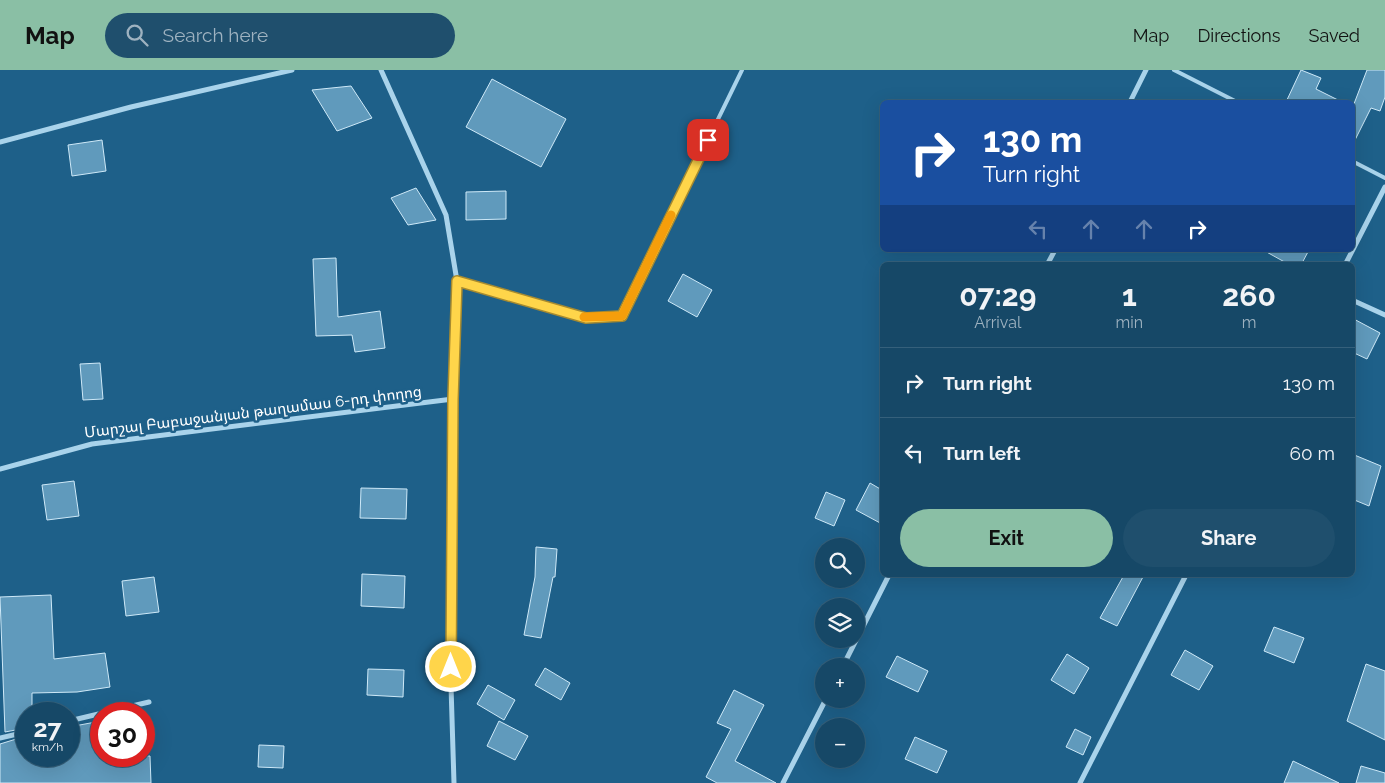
<!DOCTYPE html>
<html lang="en">
<head>
<meta charset="utf-8">
<style>
  body { margin:0; font-family:Raleway,"Noto Sans Armenian",sans-serif; background:#1f4f6d; color:#f1f3f6; height:100vh; display:flex; flex-direction:column; font-size:19px; white-space:nowrap }
  * { box-sizing:border-box; margin:0 }
  p { font-size:16px; color:#9eb2c0 }
  .icon { flex:none; width:28px; height:28px; fill:none; stroke:currentColor; stroke-width:2; stroke-linecap:round; stroke-linejoin:round }
  .map { position:relative; flex:1; overflow:hidden }
  .drawer { position:absolute; left:880px; top:192px; width:475px; height:315px; display:flex; flex-direction:column; background:#164867; border-radius:8px; box-shadow:0 5px 20px #0002,0 0 0 1px #35607b }
  .drawer>* { flex:none }
  .hud { position:absolute; left:880px; top:30px; width:475px; height:152px; border-radius:8px; box-shadow:0 5px 20px #0002,0 0 0 1px #35607b; background:#1a4fa0; color:#fff; overflow:hidden }
  .fabs { position:absolute; left:815px; top:468px; display:grid; gap:10px }
  .fabs a { display:grid; place-items:center; width:50px; height:50px; border-radius:50%; background:#164867; box-shadow:0 5px 20px #0002,0 0 0 1px #35607b; font-size:25px }
  .speed { position:absolute; left:15px; top:632px; display:flex; gap:10px; font-size:25px; font-weight:700; text-align:center }
  .speed>* { display:grid; place-content:center; width:65px; height:65px; border-radius:50%; background:#164867; box-shadow:0 5px 20px #0002,0 0 0 1px #35607b; line-height:1 }
  .speed small { font-size:12px; font-weight:400 }
  .speed .limit { border:8px solid #d22; background:#fff; color:#111 }
  .pin { position:absolute; display:grid; place-items:center; width:42px; height:42px; color:#fff; margin:-21px; border-radius:10px; box-shadow:0 2px 8px #0006 }
  .me { position:absolute; width:55px; margin:-28px; rotate:0deg; stroke-linejoin:round; filter:drop-shadow(0 0 4px #0008) }
  .turn { display:flex; align-items:center; gap:18px; height:105px; padding:0 20px; font-size:22px }
  .turn .icon { width:65px; height:65px; stroke-width:2.5 }
  .turn b { display:block; font-size:35px; line-height:42px }
  .lanes { display:flex; align-items:center; height:48px; padding:0 20px; background:#0003; justify-content:center; gap:25px; direction:ltr }
  .lanes .off { opacity:.35 }
  .eta { display:flex; justify-content:space-evenly; align-items:center; height:85px; text-align:center }
  .eta b { font-size:30px; font-weight:700; line-height:35px }
  .button { display:flex; gap:10px; margin-top:auto; padding:10px 20px }
  .button a { flex:1; height:58px; border-radius:30px; background:#8abfa5; color:#111; font-size:20px; font-weight:700; line-height:58px; text-align:center }
  .button a+a { background:#1f4f6d; color:#f1f3f6 }
  ul { padding:0; list-style:none }
  li { display:flex; align-items:center; gap:15px; height:70px; padding:0 20px; border-top:1px solid #35607b }
  li div { flex:1 }
  li b { display:block; font-size:19px }
  li em { font-style:normal }
  header { display:flex; align-items:center; gap:30px; box-sizing:border-box; height:70px; padding:0 25px; background:#8abfa5; color:#111 }
  header strong { font-size:24px }
  nav { display:flex; gap:28px; margin-inline-start:auto; font-size:18px }
  .search { width:350px; height:45px; background:#1f4f6d; display:flex; align-items:center; gap:12px; box-sizing:border-box; padding:0 18px; border-radius:28px; color:#9eb2c0; font-size:19px }
  .map>svg:first-child { display:block }
  .building { fill:#609abc; stroke:#cee9f8 }
  .lines { fill:none; stroke-linecap:round; stroke-linejoin:round }
  .service { stroke:#a9d3eb; stroke-width:4 }
  .minor { stroke:#a9d3eb; stroke-width:5 }
  .route-casing { stroke:#a68a30; stroke-width:12 }
  .route { stroke:#ffd54a; stroke-width:9 }
  .slow { stroke:#f59e0b; stroke-width:9 }
  .labels { text-anchor:middle; stroke-width:5; stroke-linejoin:round; paint-order:stroke }
  .street-label { font-size:15px; fill:#fff; stroke:#1e6089 }
</style>
</head>
<body>
<header>
<strong>Map</strong>
<div class="search"><svg class="icon" aria-label="search" viewBox="0 0 24 24"><circle cx="10" cy="10" r="6"/><path d="M15 15l6 6"/></svg>Search here</div>
<nav><a>Map</a><a>Directions</a><a>Saved</a></nav>
</header>
<div class="map">
<svg width="1385" height="713" viewBox="0 0 1385 713">
  <rect width="100%" height="100%" fill="#1e6089"/>
  <!-- building -->
  <g class="building">
    <path d="M1301,0L1321,8L1316,19L1342,32H1286Z"/>
    <path d="M1367,0H1385V27L1380,41L1371,38L1352,76V39Z"/>
    <path d="M492,9L566,49L541,97L466,57Z"/>
    <path d="M351,16L372,48L337,61L312,20Z"/>
    <path d="M102,70L106,101L72,106L68,75Z"/>
    <path d="M416,118L436,150L408,155L391,128Z"/>
    <path d="M506,121V149L466,150V122Z"/>
    <path d="M1263,180H1309L1301,195H1290Z"/>
    <path d="M336,188L338,247L380,241L385,278L355,282L352,265L316,266L313,189Z"/>
    <path d="M683,204L712,220L697,247L668,231Z"/>
    <path d="M1352,248L1380,263L1367,289L1352,282Z"/>
    <path d="M100,293L103,329L83,330L80,294Z"/>
    <path d="M1352,384L1381,396L1369,436L1352,429Z"/>
    <path d="M74,411L79,446L47,450L42,415Z"/>
    <path d="M870,413L882,420V454L856,440Z"/>
    <path d="M361,418L407,419L406,449L360,448Z"/>
    <path d="M826,422L845,430L834,456L815,448Z"/>
    <path d="M536,477L557,479L555,507H553L541,568L524,565L535,507Z"/>
    <path d="M362,504L405,506L404,538L361,536Z"/>
    <path d="M1124,505H1144L1117,556L1100,548Z"/>
    <path d="M154,507L159,542L126,546L122,511Z"/>
    <path d="M51,525L54,589L105,583L110,617L77,622L32,623V644H26V658L5,662L0,527Z"/>
    <path d="M1274,557L1304,568L1294,593L1264,581Z"/>
    <path d="M1185,580L1213,596L1199,620L1171,605Z"/>
    <path d="M1067,584L1089,598L1074,624L1051,610Z"/>
    <path d="M897,586L928,601L918,622L886,607Z"/>
    <path d="M1366,594L1385,601V670L1347,651Z"/>
    <path d="M545,598L570,613L561,630L535,615Z"/>
    <path d="M368,599L404,600L403,627L367,625Z"/>
    <path d="M488,615L515,630L504,650L477,634Z"/>
    <path d="M734,620L764,635L735,691L776,713H717L706,707L731,659L717,653Z"/>
    <path d="M101,651V686H150L151,713H0V674L26,666V686H69V657Z"/>
    <path d="M499,651L528,666L515,690L487,676Z"/>
    <path d="M1075,659L1091,667L1083,685L1066,677Z"/>
    <path d="M915,667L947,681L937,703L905,689Z"/>
    <path d="M259,675L284,676L283,698L258,697Z"/>
    <path d="M1293,691L1339,713H1284Z"/>
    <path d="M1361,696L1385,703V713H1356Z"/>
  </g>
  <g class="lines">
    <!-- service -->
    <g class="service">
      <path d="M1174,0L1237,32"/>
      <path d="M1352,91L1385,108"/>
      <path d="M457,211L586,248L622,246L742,0"/>
    </g>
    <!-- minor -->
    <g class="minor">
      <path d="M381,0L446,145L457,211L453,329L451,616L454,713"/>
      <path d="M1130,32L1146,0"/>
      <path d="M0,72L131,37L292,0"/>
      <path d="M1047,195L1055,180"/>
      <path d="M1345,195L1385,117"/>
      <path d="M1352,230L1385,245"/>
      <path d="M0,399L92,374L453,329"/>
      <path d="M843,596L889,505"/>
      <path d="M69,651L149,632"/>
      <path d="M0,668L26,662"/>
      <path d="M783,713L826,629"/>
      <path d="M1080,713L1186,505"/>
    </g>
  </g>
  <g class="lines">
    <!-- route casing -->
    <g class="route-casing">
      <path id="route" d="M451,597L453,329L457,211L586,248L622,246L708,70"/>
    </g>
    <!-- route -->
    <use href="#route" class="route"/>
    <!-- slow -->
    <path class="slow" d="M584,247L622,246L671,145"/>
  </g>
  <g class="labels">
    <!-- street labels -->
    <g class="street-label">
      <text transform="translate(253 342) rotate(-7)" y="5">Մարշալ Բաբաջանյան թաղամաս 6-րդ փողոց</text>
    </g>
  </g>
</svg>
<div class="fabs">
<a><svg class="icon" aria-label="search" viewBox="0 0 24 24"><circle cx="10" cy="10" r="6"/><path d="M15 15l6 6"/></svg></a>
<a><svg class="icon" aria-label="layers" viewBox="0 0 24 24"><path d="M12 4l9 5-9 5-9-5zM3 14l9 5 9-5"/></svg></a>
<a>+</a>
<a>−</a>
</div>
<div class="speed"><div>27<small>km/h</small></div><div class="limit">30</div></div>
<div class="pin" style="left:708px;top:70px;background:#d93025"><svg class="icon" aria-label="arrive" viewBox="0 0 24 24"><path d="M6 21V4h12l-3 4 3 4H6"/></svg></div>
<svg class="me" style="left:451px;top:597px" viewBox="-20 -20 40 40"><circle r="17" fill="#ffd54a" stroke="#fff" stroke-width="3"/><path d="M0-11L8 9 0 5-8 9z" fill="#fff"/></svg>
<div class="hud">
<div class="turn"><svg class="icon" aria-label="right" viewBox="0 0 24 24"><path d="M7 20v-9h11M14 6l5 5-5 5"/></svg><div><b>130 m</b>Turn right</div></div>
<div class="lanes"><svg class="icon off" aria-label="left" viewBox="0 0 24 24"><path d="M17 20v-9H6M10 6l-5 5 5 5"/></svg><svg class="icon off" aria-label="ahead" viewBox="0 0 24 24"><path d="M12 20V5M6 11l6-6 6 6"/></svg><svg class="icon off" aria-label="ahead" viewBox="0 0 24 24"><path d="M12 20V5M6 11l6-6 6 6"/></svg><svg class="icon" aria-label="right" viewBox="0 0 24 24"><path d="M7 20v-9h11M14 6l5 5-5 5"/></svg></div>
</div>
<section class="drawer">
<div class="eta">
<div><b>07:29</b><p>Arrival</p></div>
<div><b>1</b><p>min</p></div>
<div><b>260</b><p>m</p></div>
</div>
<ul>
<li><svg class="icon" aria-label="right" viewBox="0 0 24 24"><path d="M7 20v-9h11M14 6l5 5-5 5"/></svg><div><b>Turn right</b></div><em>130 m</em></li>
<li><svg class="icon" aria-label="left" viewBox="0 0 24 24"><path d="M17 20v-9H6M10 6l-5 5 5 5"/></svg><div><b>Turn left</b></div><em>60 m</em></li>
</ul>
<div class="button"><a>Exit</a><a>Share</a></div>
</section>
</div>
</body>
</html>
